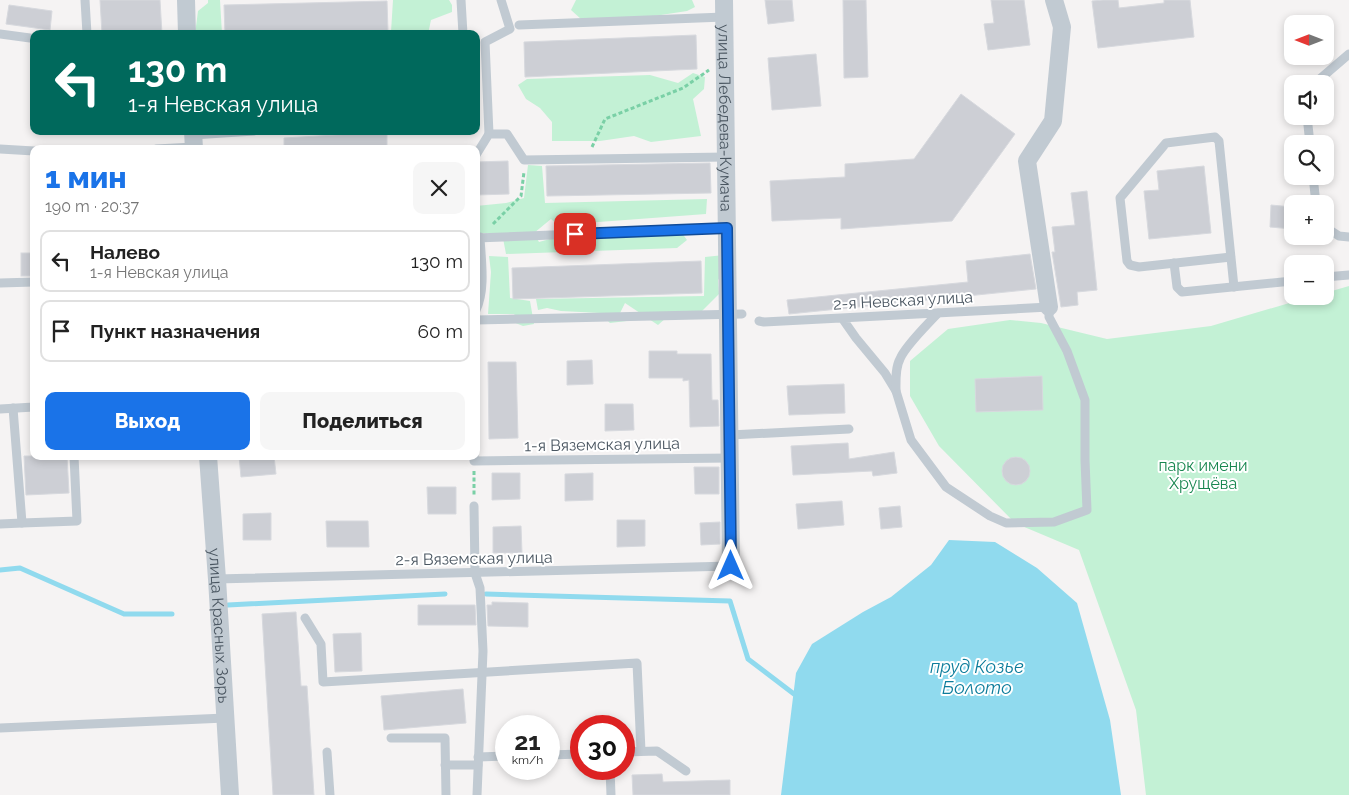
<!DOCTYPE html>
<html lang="ru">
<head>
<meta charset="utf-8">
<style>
  body { margin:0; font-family:Raleway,sans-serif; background:#f6f6f6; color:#222; height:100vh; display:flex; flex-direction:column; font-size:19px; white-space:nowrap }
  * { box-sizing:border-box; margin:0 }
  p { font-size:16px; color:#767676 }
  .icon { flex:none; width:28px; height:28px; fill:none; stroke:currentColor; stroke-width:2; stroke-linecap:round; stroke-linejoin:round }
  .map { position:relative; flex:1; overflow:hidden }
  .side { position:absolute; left:30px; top:145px; width:450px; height:315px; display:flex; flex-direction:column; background:#fff; border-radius:10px; box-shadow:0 2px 8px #0003 }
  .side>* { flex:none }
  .guide { position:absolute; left:30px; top:30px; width:450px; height:105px; border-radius:10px; box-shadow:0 2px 8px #0003; background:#00695c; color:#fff; overflow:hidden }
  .needle { width:32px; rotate:270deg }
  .controls { position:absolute; left:1284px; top:15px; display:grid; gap:10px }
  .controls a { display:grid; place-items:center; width:50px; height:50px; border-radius:10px; background:#fff; box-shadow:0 2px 8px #0003; font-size:25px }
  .speed { position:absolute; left:495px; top:715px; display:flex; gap:10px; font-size:25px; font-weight:700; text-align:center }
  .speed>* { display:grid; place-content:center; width:65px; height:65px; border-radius:50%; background:#fff; box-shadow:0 2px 8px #0003; line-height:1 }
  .speed small { font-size:12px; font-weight:400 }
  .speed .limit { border:8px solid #d22; background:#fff; color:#111 }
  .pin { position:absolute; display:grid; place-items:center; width:42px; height:42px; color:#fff; margin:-21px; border-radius:10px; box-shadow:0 2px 8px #0006 }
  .me { position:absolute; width:55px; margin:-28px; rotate:0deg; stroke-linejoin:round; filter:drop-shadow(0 0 4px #0008) }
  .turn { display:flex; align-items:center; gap:18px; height:105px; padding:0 15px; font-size:22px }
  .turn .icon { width:65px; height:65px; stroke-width:2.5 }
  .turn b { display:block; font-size:35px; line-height:42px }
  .round { display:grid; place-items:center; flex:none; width:52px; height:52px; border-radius:10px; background:#f6f6f6 }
  .headline { display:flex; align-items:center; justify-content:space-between; height:85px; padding:0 15px }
  h1 { font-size:30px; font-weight:800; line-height:38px; color:#1a73e8 }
  .primary-button { display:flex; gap:10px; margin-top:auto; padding:10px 15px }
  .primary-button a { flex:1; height:58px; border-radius:10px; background:#1a73e8; color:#fff; font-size:20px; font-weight:800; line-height:58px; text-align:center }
  .primary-button a+a { background:#f6f6f6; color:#222 }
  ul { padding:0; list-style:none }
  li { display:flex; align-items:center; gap:15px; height:62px; margin:0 10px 8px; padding:0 5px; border:2px solid #e0e0e0; border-radius:10px }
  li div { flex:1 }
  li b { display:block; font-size:19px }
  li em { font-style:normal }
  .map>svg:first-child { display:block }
  .green { fill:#c3f1d5 }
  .water { fill:#90daee }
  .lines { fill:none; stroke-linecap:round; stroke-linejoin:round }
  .stream { stroke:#90daee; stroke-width:5 }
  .building { fill:#cdcfd5; stroke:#d7d9de }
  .path { stroke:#7ad0a6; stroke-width:3; stroke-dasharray:4 2.5; stroke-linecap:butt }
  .service { stroke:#c1cad2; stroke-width:9 }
  .minor { stroke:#c1cad2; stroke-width:18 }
  .route-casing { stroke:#114b97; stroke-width:12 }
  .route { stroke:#1a73e8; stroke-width:9 }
  .labels { text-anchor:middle; stroke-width:4; stroke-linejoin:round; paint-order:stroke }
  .street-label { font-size:16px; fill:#4a5661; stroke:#fff }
  .park-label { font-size:16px; fill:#17864f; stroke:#fff }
  .water-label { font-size:18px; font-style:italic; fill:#0c7c9b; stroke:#fff }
</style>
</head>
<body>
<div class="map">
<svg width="1349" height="795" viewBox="0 0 1349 795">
  <rect width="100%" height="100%" fill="#f5f3f3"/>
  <!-- green -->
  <g class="green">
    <path d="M208,0H220L222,34H195L198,11L208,3Z"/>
    <path d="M393,0H449L452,5V12L431,20L428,34H381L391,32Z"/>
    <path d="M576,0H692L695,7L687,11L628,20L581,19L571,10Z"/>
    <path d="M693,73L705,77L704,89L693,99L701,136L651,142L634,136L600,141H552V122L540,108L526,99L518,85L527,79L650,75L678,83Z"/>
    <path d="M528,165L542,166L545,203L707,199L706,214L558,225L551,219L534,233L539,242L557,237L574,242L595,238L623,237L663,229H679L687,240L677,248L506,254L502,233H476V206L506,203L524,198Z"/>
    <path d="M724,255L722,274L718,280L719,294L700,313L667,317L658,325L625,303L620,313L627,321L610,323L600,313L561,311L547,308L538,310L536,299L704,296L705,257Z"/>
    <path d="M489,256L508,257L510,298L530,301L534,324L523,326L508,320L515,314H488L491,272Z"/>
    <path d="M1349,286V795H1146L1136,710L1079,550L1015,523L939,446L910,396V361L948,329L1010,320L1041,323L1107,339L1211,326L1313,296H1325V293Z"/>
  </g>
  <!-- water -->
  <path class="water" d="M949,540L995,542L1037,568L1077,603L1110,720L1121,795H781L796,673L812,644L863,612L891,597L931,565Z"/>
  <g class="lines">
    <!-- stream -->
    <g class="stream">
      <path d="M0,570L20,568L124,614H172"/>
      <path d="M486,594L730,601L748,659L794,694"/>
      <path d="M228,605L445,594"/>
    </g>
  </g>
  <!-- building -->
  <g class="building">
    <path d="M100,0H160L162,34H102Z"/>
    <path d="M765,0H792L794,21L768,24Z"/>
    <path d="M843,0H866L868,77L844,78Z"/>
    <path d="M991,0H1024L1030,45L988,50L984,24L994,23Z"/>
    <path d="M1103,0H1118L1119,8L1164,3V0H1190L1194,37L1098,48L1092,1Z"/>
    <path d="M387,1L388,32L225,34L224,5Z"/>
    <path d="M9,5L52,11L50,30L6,24Z"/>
    <path d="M696,35L697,69L525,77L524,42Z"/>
    <path d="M816,54L821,106L772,110L768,58Z"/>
    <path d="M961,94L1015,134L952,221L841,229V218L772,221L770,181L845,177V164L914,159Z"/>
    <path d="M387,132V149H284V138Z"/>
    <path d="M508,161L509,194L476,195V162Z"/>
    <path d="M710,163L711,193L547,196L546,166Z"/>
    <path d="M1204,166L1211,233L1149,239L1144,191L1159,190L1157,171Z"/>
    <path d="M1087,191L1097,290L1077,292L1078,305L1061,307L1052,252H1055L1052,227L1075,225L1071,193Z"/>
    <path d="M1271,205L1292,207V229L1270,227Z"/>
    <rect x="21" y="253" width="13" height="23"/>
    <path d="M1030,254L1036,289L789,314L787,300L968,282L966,261Z"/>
    <path d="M701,261L702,293L513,299L512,268Z"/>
    <path d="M649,351H677V354H711L712,400H718L719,426L690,427L689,380L683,381V378H649Z"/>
    <path d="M592,360L593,384L567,385V361Z"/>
    <path d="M488,362H516L518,438L489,439Z"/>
    <path d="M1042,376L1043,410L976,412L975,379Z"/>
    <path d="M844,384L845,413L789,415L787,386Z"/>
    <path d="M605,404H633L634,430L605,431Z"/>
    <path d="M848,443L849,459L894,452L897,473L873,476L872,471L793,475L791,446Z"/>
    <path d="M24,456H67L69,493L26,495Z"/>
    <path d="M239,456H274L276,474L241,477Z"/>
    <circle cx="1016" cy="471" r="14"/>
    <path d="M694,467H719V494H695Z"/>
    <path d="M492,473H520V499L492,500Z"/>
    <path d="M593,473V500L565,501V474Z"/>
    <path d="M427,487H456V514H428Z"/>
    <path d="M842,501L844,525L798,529L796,504Z"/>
    <path d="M900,506L902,527L881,529L879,508Z"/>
    <path d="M271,513V540H243V514Z"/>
    <path d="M617,520H645V546L617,547Z"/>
    <path d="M326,521H368L369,547H327Z"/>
    <path d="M720,522V544L701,545L700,523Z"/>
    <path d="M521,526L522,553H493V527Z"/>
    <path d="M492,602L528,603V627L488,626L487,605H492Z"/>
    <path d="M418,605H475L476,625H418Z"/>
    <path d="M296,612L301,686H307L314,795H273L262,614Z"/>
    <path d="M361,633L362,671L335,672L333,634Z"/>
    <path d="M463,689L466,723L384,730L381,696Z"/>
    <path d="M662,774L663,782L730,780V795H633L632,775Z"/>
  </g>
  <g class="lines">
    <!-- path -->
    <g class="path">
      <path d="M592,147L605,119L683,88L709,70"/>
      <path d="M493,224L521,196L524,172"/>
      <path d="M474,471V495"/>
    </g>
    <!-- service -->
    <g class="service">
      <path d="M85,0L87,34"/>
      <path d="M461,0L463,34"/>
      <path d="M519,25L724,17"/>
      <path d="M0,34L30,38"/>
      <path d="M1314,84L1349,54"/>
      <path d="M1307,116L1310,144"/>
      <path d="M489,134L485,42L510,29L501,0"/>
      <path d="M193,135L254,131"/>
      <path d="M0,149L34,151"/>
      <path d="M156,149L194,147"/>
      <path d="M476,155L489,134H507L524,160L726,157"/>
      <path d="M1313,176L1316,204"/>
      <path d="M1325,227L1339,236L1349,237"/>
      <path d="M476,238L727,228"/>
      <path d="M1231,257L1139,267L1130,265L1127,261L1120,198L1166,143L1215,137L1219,141L1234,287"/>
      <path d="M1174,263L1177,287L1182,292L1292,281"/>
      <path d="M1325,277L1349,275"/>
      <path d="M0,283L34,282"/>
      <path d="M476,310C486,289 481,260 480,237"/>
      <path d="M476,320L742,314"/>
      <path d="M759,321L764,322L1049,307V317L1067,351L1085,400V460L1087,510L1054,522L1006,523L990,516L946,487L911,440L896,391L885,373L856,338L842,318"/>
      <path d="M896,391C896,381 895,368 900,359C905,346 928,324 938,313"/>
      <path d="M0,409L34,407"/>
      <path d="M730,435L849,429"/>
      <path d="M474,456V461L730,458"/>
      <path d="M474,506L475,573L480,588L483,651L477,795"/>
      <path d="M22,523L77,521L74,456"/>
      <path d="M0,524L22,523L13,408"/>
      <path d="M217,579L731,566"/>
      <path d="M305,618L321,644L323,682L637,663L641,751"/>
      <path d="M0,728L225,718"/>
      <path d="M391,738H445L446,795"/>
      <path d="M327,752L330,795"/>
      <path d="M624,752L657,751L686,771"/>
      <path d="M549,755L581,754"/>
      <path d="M478,757L506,756"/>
      <path d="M445,765H478"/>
      <path d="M610,769L611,795"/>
    </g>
    <!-- minor -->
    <g class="minor">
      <path d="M186,0L187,34"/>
      <path id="s1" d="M724,0L731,566"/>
      <path d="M193,131L194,149"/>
      <path d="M1049,307L1027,161L1053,121L1062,27L1054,0"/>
      <path id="s2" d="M208,456L217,579L230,795"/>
    </g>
  </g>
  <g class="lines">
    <!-- route casing -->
    <g class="route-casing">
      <path id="route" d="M575,234L727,228L731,566"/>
    </g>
    <!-- route -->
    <use href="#route" class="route"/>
  </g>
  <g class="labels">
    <!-- street labels -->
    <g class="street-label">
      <text dy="6" stroke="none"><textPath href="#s1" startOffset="118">улица Лебедева-Кумача</textPath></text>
      <text transform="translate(903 300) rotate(-3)" y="6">2-я Невская улица</text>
      <text transform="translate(602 444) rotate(-1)" y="6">1-я Вяземская улица</text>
      <text transform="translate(474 558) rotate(-1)" y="6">2-я Вяземская улица</text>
      <text dy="6" stroke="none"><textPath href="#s2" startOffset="170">улица Красных Зорь</textPath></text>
    </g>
    <!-- park labels -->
    <g class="park-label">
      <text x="1203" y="471">парк имени<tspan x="1203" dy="18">Хрущёва</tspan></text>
    </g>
    <!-- water labels -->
    <g class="water-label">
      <text x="977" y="673">пруд Козье<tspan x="977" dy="21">Болото</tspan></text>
    </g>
  </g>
</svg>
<div class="controls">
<a><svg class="needle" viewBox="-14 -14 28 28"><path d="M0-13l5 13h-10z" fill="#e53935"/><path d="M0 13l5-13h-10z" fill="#767676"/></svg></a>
<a><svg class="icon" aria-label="sound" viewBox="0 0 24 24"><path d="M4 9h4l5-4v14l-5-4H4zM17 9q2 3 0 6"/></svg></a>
<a><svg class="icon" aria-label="search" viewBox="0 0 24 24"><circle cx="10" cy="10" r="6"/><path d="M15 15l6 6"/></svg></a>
<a>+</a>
<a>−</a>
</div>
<div class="speed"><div>21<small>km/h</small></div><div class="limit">30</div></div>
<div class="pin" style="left:575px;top:234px;background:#d93025"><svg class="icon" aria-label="arrive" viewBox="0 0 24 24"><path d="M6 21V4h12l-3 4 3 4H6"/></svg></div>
<svg class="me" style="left:731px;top:566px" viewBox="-20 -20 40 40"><path d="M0-17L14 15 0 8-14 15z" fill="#1a73e8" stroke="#fff" stroke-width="4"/></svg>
<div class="guide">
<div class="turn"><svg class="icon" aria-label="left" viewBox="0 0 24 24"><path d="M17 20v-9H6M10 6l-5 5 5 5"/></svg><div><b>130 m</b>1-я Невская улица</div></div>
</div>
<section class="side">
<div class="headline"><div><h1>1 мин</h1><p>190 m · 20:37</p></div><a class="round"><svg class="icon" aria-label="close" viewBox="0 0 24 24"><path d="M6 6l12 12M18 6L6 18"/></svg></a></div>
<ul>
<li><svg class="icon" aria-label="left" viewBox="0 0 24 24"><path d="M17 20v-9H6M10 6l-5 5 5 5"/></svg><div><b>Налево</b><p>1-я Невская улица</p></div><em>130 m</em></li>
<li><svg class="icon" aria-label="arrive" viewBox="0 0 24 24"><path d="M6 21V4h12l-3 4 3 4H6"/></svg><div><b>Пункт назначения</b></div><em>60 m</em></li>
</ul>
<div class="primary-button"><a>Выход</a><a>Поделиться</a></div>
</section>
</div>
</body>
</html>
